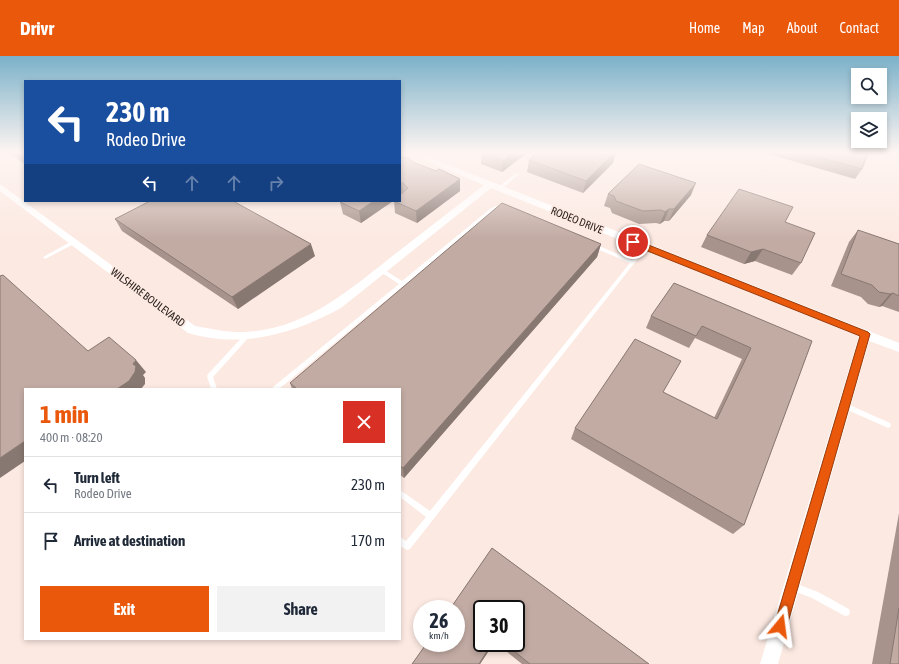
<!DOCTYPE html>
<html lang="en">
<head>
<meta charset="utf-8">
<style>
  body { margin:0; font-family:"Asap Condensed",sans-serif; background:#f2f2f3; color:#1f2937; height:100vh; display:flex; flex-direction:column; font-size:15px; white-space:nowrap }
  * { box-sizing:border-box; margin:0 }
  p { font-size:13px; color:#747a83 }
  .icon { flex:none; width:22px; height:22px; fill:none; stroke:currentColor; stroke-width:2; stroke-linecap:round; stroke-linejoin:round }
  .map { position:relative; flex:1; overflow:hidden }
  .sheet { position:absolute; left:24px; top:332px; width:377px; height:252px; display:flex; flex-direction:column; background:#fff; border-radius:0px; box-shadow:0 2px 6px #0003 }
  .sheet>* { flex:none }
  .banner { position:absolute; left:24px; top:24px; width:377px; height:122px; border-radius:0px; box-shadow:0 2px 6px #0003; background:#1a4fa0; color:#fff; overflow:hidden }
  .fabs { position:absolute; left:851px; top:12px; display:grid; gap:8px }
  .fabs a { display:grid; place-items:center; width:36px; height:36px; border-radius:0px; background:#fff; box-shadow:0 2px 6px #0003; font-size:20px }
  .speed { position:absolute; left:413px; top:544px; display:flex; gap:8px; font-size:20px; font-weight:700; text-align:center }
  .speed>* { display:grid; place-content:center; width:52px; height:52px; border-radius:50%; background:#fff; box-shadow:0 2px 6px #0003; line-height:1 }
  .speed small { font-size:10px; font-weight:400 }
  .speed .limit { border:2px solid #111; border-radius:6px; background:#fff; color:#111 }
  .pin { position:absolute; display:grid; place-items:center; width:34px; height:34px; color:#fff; margin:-17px; border:2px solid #fff; border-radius:50%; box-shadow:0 1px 4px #0007 }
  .me { position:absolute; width:44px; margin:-22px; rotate:16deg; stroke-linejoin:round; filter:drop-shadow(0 0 3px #0008) }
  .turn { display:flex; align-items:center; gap:14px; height:84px; padding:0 16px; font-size:18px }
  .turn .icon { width:52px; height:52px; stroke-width:2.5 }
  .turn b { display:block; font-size:28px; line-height:34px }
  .lanes { display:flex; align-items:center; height:38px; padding:0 16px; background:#0003; justify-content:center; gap:20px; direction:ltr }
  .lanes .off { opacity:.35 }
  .round { display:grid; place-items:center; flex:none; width:42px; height:42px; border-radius:0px; background:#f2f2f3 }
  .overview { display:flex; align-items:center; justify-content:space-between; height:68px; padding:0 16px }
  h1 { font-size:24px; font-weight:700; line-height:30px; color:#ea580c }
  .cta { display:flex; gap:8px; margin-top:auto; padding:8px 16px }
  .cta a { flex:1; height:46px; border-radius:0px; background:#ea580c; color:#fff; font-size:16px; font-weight:700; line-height:46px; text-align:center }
  .cta a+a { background:#f2f2f3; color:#1f2937 }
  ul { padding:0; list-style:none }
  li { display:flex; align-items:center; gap:12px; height:56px; padding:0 16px; border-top:1px solid #e0e1e3 }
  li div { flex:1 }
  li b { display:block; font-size:15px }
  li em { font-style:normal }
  header { display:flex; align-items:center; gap:24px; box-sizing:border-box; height:56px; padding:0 20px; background:#ea580c; color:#fff }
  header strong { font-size:19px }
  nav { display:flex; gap:22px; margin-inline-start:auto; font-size:14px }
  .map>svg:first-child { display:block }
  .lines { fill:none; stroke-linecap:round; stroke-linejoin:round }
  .lane { fill:#fff; fill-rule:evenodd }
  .street { fill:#fff; fill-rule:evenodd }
  .wall { fill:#a7938c }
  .shaded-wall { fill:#887872 }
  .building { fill:#c2aba3; stroke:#887872 }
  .route { fill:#ea580c; stroke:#983908 }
  .labels { text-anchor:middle; stroke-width:3.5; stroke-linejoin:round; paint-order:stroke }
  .street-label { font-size:11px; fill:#241b18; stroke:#fce9e2 }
</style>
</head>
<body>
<header>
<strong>Drivr</strong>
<nav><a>Home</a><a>Map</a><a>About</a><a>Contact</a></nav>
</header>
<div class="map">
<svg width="899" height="608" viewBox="0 0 899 608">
  <rect width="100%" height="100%" fill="#fce9e2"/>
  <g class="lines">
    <!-- lane -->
    <g class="lane">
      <path d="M516,117L519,118L501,134H497V132Z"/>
      <path d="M500,149L506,152L504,153L500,152L495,154L279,333H272L273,331L399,228L379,215V213H383L402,225L491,152Z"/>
      <path d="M74,184L76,185V187L47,202L45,203L43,201Z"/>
      <path d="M592,187L632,204L643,190L645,189L647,191L410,493L407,494L400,490V481L406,485L426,461L400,441V434L430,455L630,207L590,190V188Z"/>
      <path d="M245,278H247L250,280L213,321L217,333H211L207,320L208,318Z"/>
      <path d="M845,347L890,367L891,369L890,371L888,372L886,371L843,352L842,350L843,348Z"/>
      <path d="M792,526L818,536L849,553L850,556L849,559L846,560L843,559L812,542L789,533L788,530L789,527Z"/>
    </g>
    <!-- street -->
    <path class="street" d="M407,97H419L899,287V296L869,285L778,608H760L859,280L491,132L341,252C293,278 242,293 188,277L0,135V128L195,270C212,273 229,277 246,276C308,272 349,234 395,198C425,175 454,152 484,129Z"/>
  </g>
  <!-- wall -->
  <g class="wall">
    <path d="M9,97H25V108Z"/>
    <path d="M482,97H527L502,116L481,108Z"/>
    <path d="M537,97H616L613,107L583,137L527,116L529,104Z"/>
    <path d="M765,97H868L862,113L855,123Z"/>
    <path d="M400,100L413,106L460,135L417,167L395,157L394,145Z"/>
    <path d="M608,138L691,139L669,165H664L660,168L656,167L639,168L612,157L610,152L604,150Z"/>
    <path d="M393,145L361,167L343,158L340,146Z"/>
    <path d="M115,163L315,200L238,253L122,175Z"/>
    <path d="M785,166L801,207L792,219L755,205L744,208L701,191L707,179Z"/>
    <path d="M858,174L899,188V256L882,250L879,251L868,248L861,241L831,230L849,186Z"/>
    <path d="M601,188L597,201L404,422L400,419V333H292L290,327Z"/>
    <path d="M651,260L812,285L744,469L733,478L571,383L575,372L663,336L714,362L742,303L695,282L689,292L646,272Z"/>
    <path d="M899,457V608H872Z"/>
    <path d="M492,492L649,608H522L496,587H516V553H482V587H494L480,608H412L427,587H456V553H450Z"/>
  </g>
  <!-- shaded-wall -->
  <g class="shaded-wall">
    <path d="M513,97H527L502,116L503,105Z"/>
    <path d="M614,97H616L613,107L583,137L586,125Z"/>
    <path d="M460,123V135L417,167L416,155Z"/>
    <path d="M402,126L403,138L400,140V127Z"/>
    <path d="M696,127L691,139L669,165L674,153Z"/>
    <path d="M374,145H393L361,167L359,155Z"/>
    <path d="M669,153L664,165L660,168L665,156Z"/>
    <path d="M311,188L315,200L238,253L232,241Z"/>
    <path d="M601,188L597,201L404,422L403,412Z"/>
    <path d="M763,193L755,205L744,208L751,196Z"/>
    <path d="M893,237L882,250L879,251L890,238Z"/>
    <path d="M136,304L146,316L143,319L145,322V328L141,333H117L133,308Z"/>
    <path d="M25,385V405L0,422V402Z"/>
    <path d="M492,587H494L480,608H479Z"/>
  </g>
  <!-- building -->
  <g class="building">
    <path d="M18,97H25V102Z"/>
    <path d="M484,97H513L503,105Z"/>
    <path d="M537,97H614L586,125L529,104Z"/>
    <path d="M804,97H868L862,113Z"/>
    <path d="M400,100L405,102H409L413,106L436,115L439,113L460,123L416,155L394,145H400V139L408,132L402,126L400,127Z"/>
    <path d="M639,108L696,127L674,153H669L665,156L661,154L643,155L616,145L614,140L608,138Z"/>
    <path d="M739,133L793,151L785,166L815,177L801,207L763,193L751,196L707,179Z"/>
    <path d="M150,145H233L311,188L232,241L115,163Z"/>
    <path d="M342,145H374L359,155L340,146Z"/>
    <path d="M502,147L601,188L403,412L400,410V333H297L290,327Z"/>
    <path d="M858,174L899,188V240L893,237L890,238L879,236L872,229L841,218Z"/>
    <path d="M3,219L88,295L109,281L136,304L133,308L136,310L135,316L129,325L117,333H25V385L0,402V220Z"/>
    <path d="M674,227L812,285L744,469L575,372L635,283L681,305L663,336L717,363L751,292L702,270L696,280L651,260Z"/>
    <path d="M492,492L649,608H530L504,587H516V553H482V587H492L479,608H412L427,587H456V553H450Z"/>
    <path d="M899,552V608H890Z"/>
  </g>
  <!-- sky -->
  <linearGradient id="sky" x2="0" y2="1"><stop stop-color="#7bb1c9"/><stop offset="0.53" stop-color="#fef5f2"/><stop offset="1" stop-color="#fef5f2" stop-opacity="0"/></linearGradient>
  <rect width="899" height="182" fill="url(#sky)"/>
  <!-- route -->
  <path class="route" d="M630,184H636L868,276L870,278L787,570L785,575L780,577L775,575L774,570L860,280L630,188Z"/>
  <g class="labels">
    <!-- street labels -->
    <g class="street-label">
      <text transform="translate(577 164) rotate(22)" y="4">RODEO DRIVE</text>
      <text transform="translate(148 241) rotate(37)" y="4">WILSHIRE BOULEVARD</text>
    </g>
  </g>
</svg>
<div class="fabs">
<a><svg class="icon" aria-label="search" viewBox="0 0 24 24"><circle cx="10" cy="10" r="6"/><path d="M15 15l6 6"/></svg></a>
<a><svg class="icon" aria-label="layers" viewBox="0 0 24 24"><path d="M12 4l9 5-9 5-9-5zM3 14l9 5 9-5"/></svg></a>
</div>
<div class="speed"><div>26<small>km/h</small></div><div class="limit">30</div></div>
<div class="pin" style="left:633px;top:186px;background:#d93025"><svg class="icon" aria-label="arrive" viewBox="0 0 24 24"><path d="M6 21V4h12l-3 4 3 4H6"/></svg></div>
<svg class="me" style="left:780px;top:570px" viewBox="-20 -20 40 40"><path d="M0-17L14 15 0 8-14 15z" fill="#ea580c" stroke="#fff" stroke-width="4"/></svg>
<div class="banner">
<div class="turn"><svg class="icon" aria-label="left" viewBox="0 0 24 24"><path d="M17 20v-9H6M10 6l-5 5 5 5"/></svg><div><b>230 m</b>Rodeo Drive</div></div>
<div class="lanes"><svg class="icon" aria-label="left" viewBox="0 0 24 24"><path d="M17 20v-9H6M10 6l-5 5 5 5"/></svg><svg class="icon off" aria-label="ahead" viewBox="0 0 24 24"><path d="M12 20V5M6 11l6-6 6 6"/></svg><svg class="icon off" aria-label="ahead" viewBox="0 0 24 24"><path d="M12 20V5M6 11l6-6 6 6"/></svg><svg class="icon off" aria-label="right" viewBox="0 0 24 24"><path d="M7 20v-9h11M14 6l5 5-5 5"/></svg></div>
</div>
<section class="sheet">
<div class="overview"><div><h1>1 min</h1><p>400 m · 08:20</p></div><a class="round" style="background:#d93025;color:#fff"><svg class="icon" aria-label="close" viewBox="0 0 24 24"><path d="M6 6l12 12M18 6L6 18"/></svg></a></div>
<ul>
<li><svg class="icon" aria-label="left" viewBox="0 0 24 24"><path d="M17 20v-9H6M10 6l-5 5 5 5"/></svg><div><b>Turn left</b><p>Rodeo Drive</p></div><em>230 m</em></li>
<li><svg class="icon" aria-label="arrive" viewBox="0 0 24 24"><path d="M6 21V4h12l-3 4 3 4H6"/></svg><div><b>Arrive at destination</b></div><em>170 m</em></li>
</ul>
<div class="cta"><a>Exit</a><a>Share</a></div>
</section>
</div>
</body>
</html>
